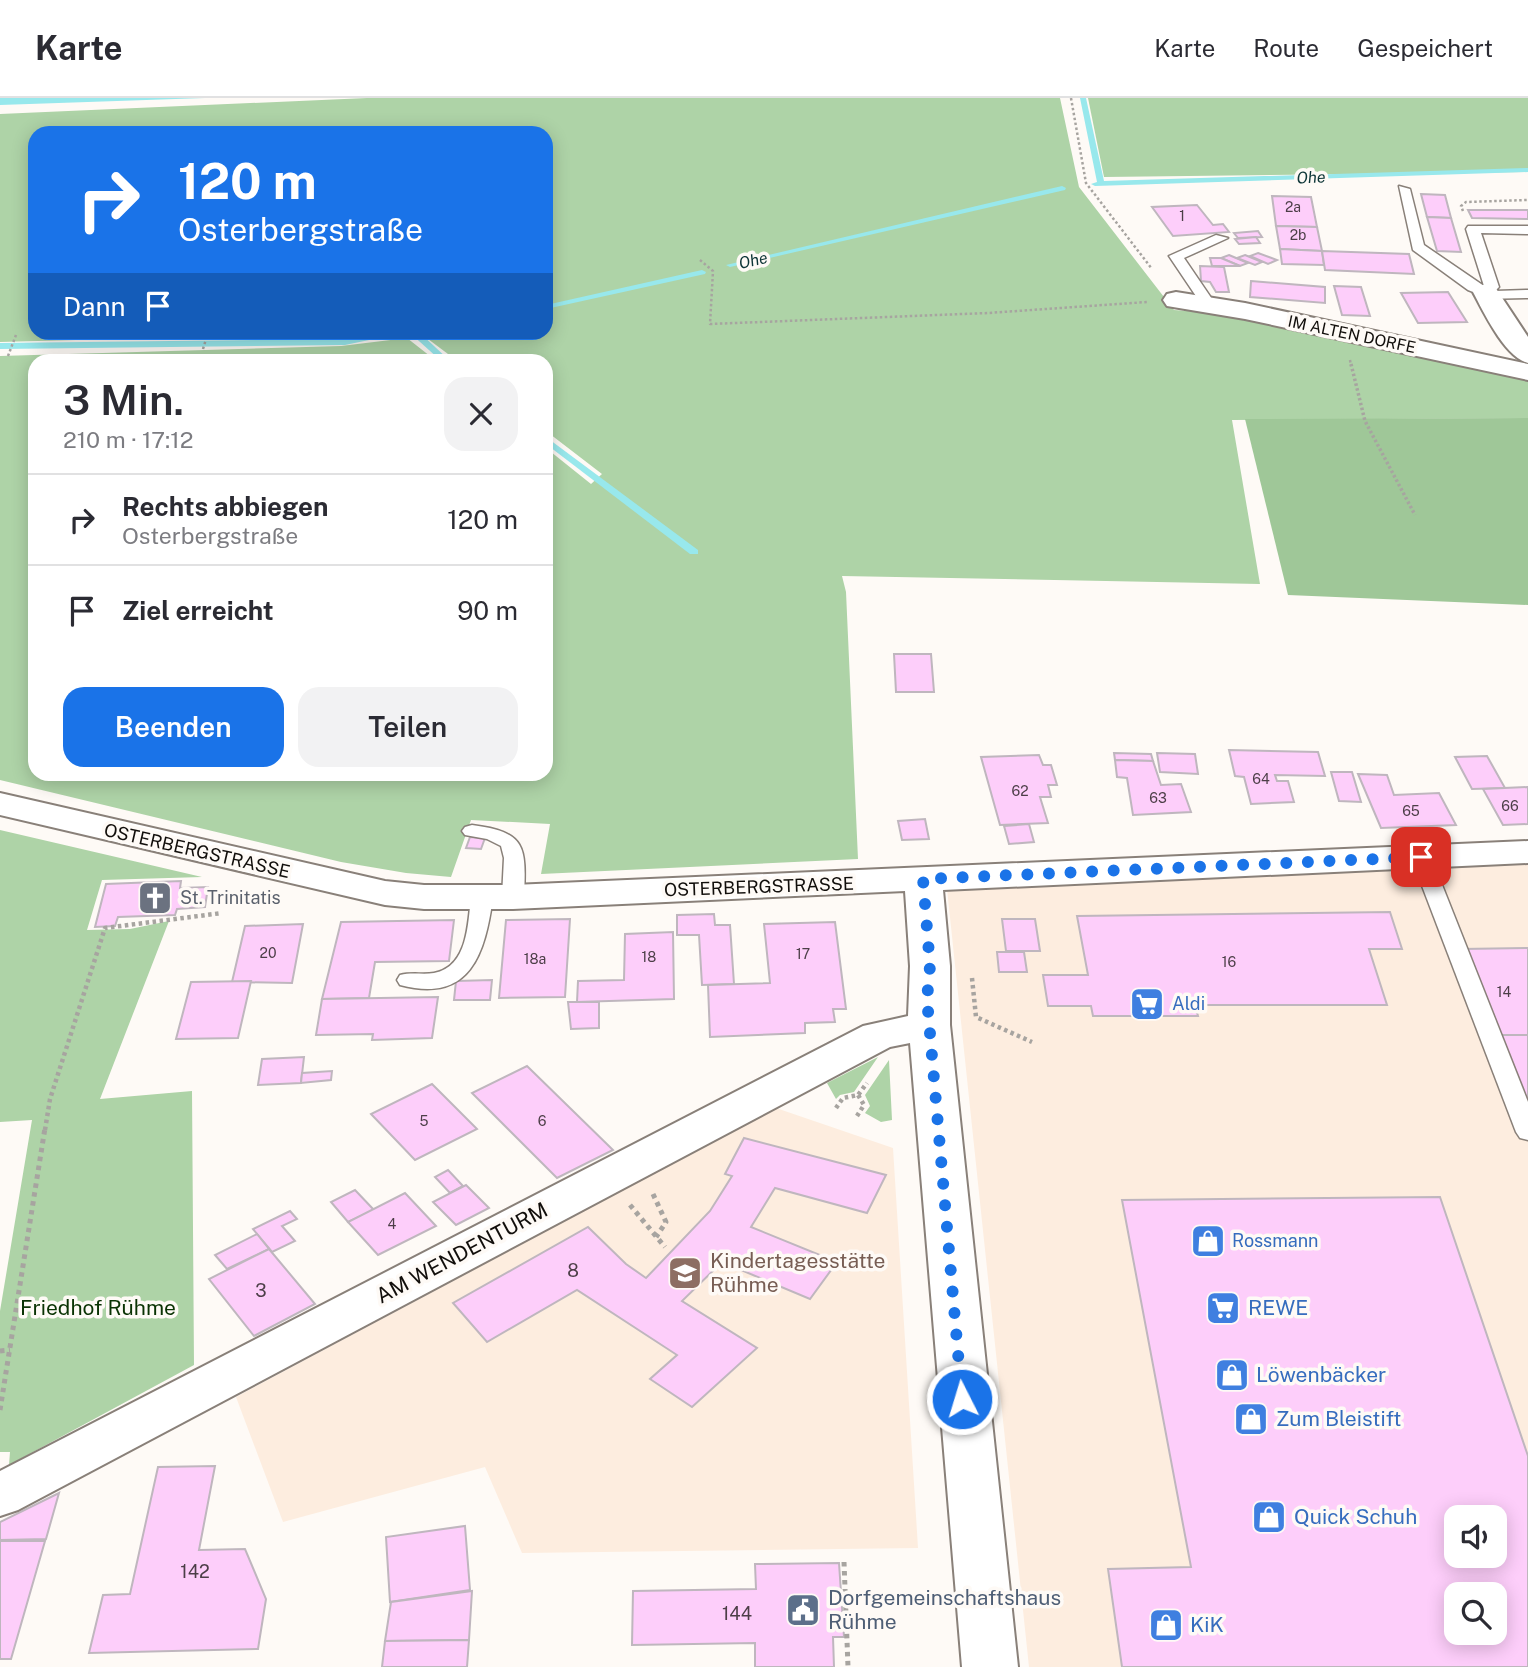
<!DOCTYPE html>
<html lang="de">
<head>
<meta charset="utf-8">
<style>
  body { margin:0; font-family:"Public Sans",sans-serif; background:#f2f2f3; color:#2b2b33; height:100vh; display:flex; flex-direction:column; font-size:26px; white-space:nowrap }
  * { box-sizing:border-box; margin:0 }
  p { font-size:23px; color:#7c7c81 }
  .icon { flex:none; width:38px; height:38px; fill:none; stroke:currentColor; stroke-width:2; stroke-linecap:round; stroke-linejoin:round }
  .map { position:relative; flex:1; overflow:hidden }
  .details { position:absolute; left:28px; top:256px; width:525px; height:427px; display:flex; flex-direction:column; background:#fff; border-radius:21px; box-shadow:0 4px 18px #0003 }
  .details>* { flex:none }
  .top-card { position:absolute; left:28px; top:28px; width:525px; height:214px; border-radius:21px; box-shadow:0 4px 18px #0003; background:#1a73e8; color:#fff; overflow:hidden }
  .fabs { position:absolute; left:1444px; top:1407px; display:grid; gap:14px }
  .fabs a { display:grid; place-items:center; width:63px; height:63px; border-radius:14px; background:#fff; box-shadow:0 4px 18px #0003; font-size:35px }
  .pin { position:absolute; display:grid; place-items:center; width:60px; height:60px; color:#fff; margin:-30px; border-radius:14px; box-shadow:0 4px 10px #0006 }
  .me { position:absolute; width:77px; margin:-38px; rotate:355deg; stroke-linejoin:round; filter:drop-shadow(0 0 5px #0008) }
  .turn { display:flex; align-items:center; gap:24px; height:147px; padding:0 35px; font-size:32px }
  .turn .icon { width:91px; height:91px; stroke-width:2.5 }
  .turn b { display:block; font-size:49px; line-height:60px }
  .then { display:flex; align-items:center; height:66px; padding:0 35px; background:#0003; gap:14px; font-size:26px }
  .round { display:grid; place-items:center; flex:none; width:74px; height:74px; border-radius:21px; background:#f2f2f3 }
  .summary { display:flex; align-items:center; justify-content:space-between; height:119px; padding:0 35px }
  h1 { font-size:42px; font-weight:600; line-height:52px }
  .primary-button { display:flex; gap:14px; margin-top:auto; padding:14px 35px }
  .primary-button a { flex:1; height:80px; border-radius:21px; background:#1a73e8; color:#fff; font-size:28px; font-weight:600; line-height:80px; text-align:center }
  .primary-button a+a { background:#f2f2f3; color:#2b2b33 }
  ul { padding:0; list-style:none }
  li { display:flex; align-items:center; gap:21px; height:91px; padding:0 35px; border-top:2px solid #e1e1e2 }
  li div { flex:1 }
  li b { display:block; font-size:26px }
  li em { font-style:normal }
  header { display:flex; align-items:center; gap:42px; box-sizing:border-box; height:98px; padding:0 35px; background:#fff; border-bottom:2px solid #e1e1e2 }
  header strong { font-size:33px }
  nav { display:flex; gap:38px; margin-inline-start:auto; font-size:24px }
  .map>svg:first-child { display:block }
  .built { fill:#fdeddf; fill-rule:evenodd }
  .green { fill:#aed3a7 }
  .forest { fill:#9fc798 }
  .water { fill:#98e8ec }
  .lines { fill:none; stroke-linecap:round; stroke-linejoin:round }
  .stream { fill:#98e8ec; fill-rule:evenodd }
  .building { fill:#fdcefa; stroke:#bfb6be; stroke-width:2; fill-rule:evenodd }
  .lane-casing { stroke:#898079; stroke-width:3 }
  .street-casing { stroke:#898079; stroke-width:4 }
  .path-far3 { stroke:#a7a4a0; stroke-width:2.5; stroke-dasharray:2.5 2.5; stroke-linecap:butt }
  .path-far2 { stroke:#a7a4a0; stroke-width:3.5; stroke-dasharray:2.5 2.5; stroke-linecap:butt }
  .path-far1 { stroke:#a7a4a0; stroke-width:4.5; stroke-dasharray:3.5 3.5; stroke-linecap:butt }
  .path { stroke:#a7a4a0; stroke-width:5; stroke-dasharray:4.5 4.5; stroke-linecap:butt }
  .lane { fill:#fff; fill-rule:evenodd }
  .street { fill:#fff; fill-rule:evenodd }
  .route { stroke:#1a73e8; stroke-width:12; stroke-dasharray:0 21.6 }
  .labels { text-anchor:middle; stroke-width:7; stroke-linejoin:round; paint-order:stroke }
  .number-label { font-size:14px; fill:#4c3e47 }
  .far-water-label { font-size:16px; font-style:italic; fill:#0c3436; stroke:#fefaf6 }
  .far-street-label { font-size:16px; fill:#110e0b; stroke:#fefaf6 }
  .street-label { font-size:18px; fill:#110e0b; stroke:#fefaf6 }
  .worship-label { font-size:18px; fill:#5b616d; stroke:#fefaf6; text-anchor:start }
  .shop-label { font-size:18px; fill:#366cbe; stroke:#fefaf6; text-anchor:start }
  .near-number-label { font-size:18px; fill:#4c3e47 }
  .near-street-label { font-size:21px; fill:#110e0b; stroke:#fefaf6 }
  .near-education-label { font-size:21px; fill:#785e54; stroke:#fefaf6; text-anchor:start }
  .near-park-label { font-size:21px; fill:#0a3304; stroke:#fefaf6 }
  .near-shop-label { font-size:21px; fill:#366cbe; stroke:#fefaf6; text-anchor:start }
  .near-service-label { font-size:21px; fill:#4e5e75; stroke:#fefaf6; text-anchor:start }
</style>
</head>
<body>
<header>
<strong>Karte</strong>
<nav><a>Karte</a><a>Route</a><a>Gespeichert</a></nav>
</header>
<div class="map">
<svg width="1528" height="1569" viewBox="0 0 1528 1569">
  <rect width="100%" height="100%" fill="#fefaf6"/>
  <!-- built -->
  <g class="built">
    <path d="M1528,764V1569H1029L947,791ZM1456,1419H1494V1458H1456ZM1456,1496H1494V1535H1456Z"/>
    <path d="M776,1010L893,1050L918,1450L522,1455L485,1369L283,1424L236,1299Z"/>
  </g>
  <!-- green -->
  <g class="green">
    <path d="M367,0H1060L1079,89L1174,212L1244,217L1528,280V320L1232,322L1260,486L842,478L846,494L858,761L541,776L550,726L471,722L451,779L406,775L341,764L0,682V258L341,248L407,240L435,262H35V676H546V350L591,386L602,376L546,333V262H456L420,235L546,234V35H35V234L345,235L0,244V16Z"/>
    <path d="M1088,0H1528V74L1104,79Z"/>
    <path d="M0,732L202,779L102,782L87,832L130,831L169,823L100,1001L192,993L194,1267L9,1367L10,1354H0V1213L32,1022L0,1024Z"/>
    <path d="M878,959L854,994L840,997L836,1001L827,985Z"/>
    <path d="M889,962L892,1022L881,1024L865,1015L870,1008L865,997Z"/>
  </g>
  <!-- forest -->
  <path class="forest" d="M1528,320V507L1288,497L1245,321Z"/>
  <!-- water -->
  <path class="water" d="M0,0H205L0,7Z"/>
  <g class="lines">
    <!-- stream -->
    <g class="stream">
      <path d="M1080,0H1086L1104,83L1528,70V74L1095,88L1091,86L1097,84Z"/>
      <path d="M1062,88L1066,90L1065,92L730,169L726,167Z"/>
      <path d="M702,172L706,174L705,176L546,211V207Z"/>
      <path d="M386,234H408L345,247L0,251V245L345,241Z"/>
      <path d="M409,234H419L449,262H440Z"/>
      <path d="M546,339L698,452V456H690L546,346Z"/>
    </g>
  </g>
  <!-- building -->
  <g class="building">
    <path d="M1421,96L1445,97L1451,120L1427,119Z"/>
    <path d="M1272,98L1311,99L1317,129L1276,128Z"/>
    <path d="M1197,107L1213,127L1223,126L1229,134L1173,138L1152,109Z"/>
    <path d="M1468,112H1528V121L1472,120Z"/>
    <path d="M1427,119L1451,120L1461,154L1437,153Z"/>
    <path d="M1276,128L1317,129L1322,153L1280,151Z"/>
    <path d="M1258,133L1262,139L1238,140L1234,135Z"/>
    <path d="M1256,139L1260,145L1239,146L1235,141Z"/>
    <path d="M1280,151L1322,153L1324,167L1282,166Z"/>
    <path d="M1322,153L1409,156L1414,176L1325,172Z"/>
    <path d="M1258,155L1277,162L1268,166L1250,158Z"/>
    <path d="M1229,157L1248,165L1240,168L1221,160Z"/>
    <path d="M1245,157L1262,164L1255,167L1237,160Z"/>
    <path d="M1210,160H1221L1240,168H1212Z"/>
    <path d="M1200,168L1224,169L1229,194H1216L1210,184L1201,183Z"/>
    <path d="M1251,183L1325,189V205L1250,199Z"/>
    <path d="M1334,188L1361,189L1370,218L1342,217Z"/>
    <path d="M1448,194L1467,224L1418,225L1401,195Z"/>
    <path d="M894,556H931L934,594H896Z"/>
    <path d="M1229,652L1318,654L1325,678L1275,677L1277,683H1288L1294,704L1251,706L1244,679L1235,678Z"/>
    <path d="M1114,655L1151,656L1153,663L1115,662Z"/>
    <path d="M1157,655L1195,656L1198,676L1160,674Z"/>
    <path d="M1039,657L1043,667H1051L1057,687H1048L1051,699H1040L1048,725L1000,727L981,659Z"/>
    <path d="M1487,658L1505,690L1472,691L1455,659Z"/>
    <path d="M1115,662L1153,663L1161,687L1181,686L1191,714L1133,717L1127,680L1117,679Z"/>
    <path d="M1331,674H1352L1361,704L1339,703Z"/>
    <path d="M1358,676L1387,677L1394,697L1439,695L1456,727L1381,730Z"/>
    <path d="M1528,689V726L1503,727L1483,691Z"/>
    <path d="M925,721L929,741L902,742L898,723Z"/>
    <path d="M1029,726L1034,744L1009,746L1004,728Z"/>
    <path d="M470,739L485,740L481,751L466,750Z"/>
    <path d="M181,783L180,790L208,789L205,809L177,811L175,817L118,819L115,828L95,829L106,786Z"/>
    <path d="M1390,814L1402,851H1369L1387,907H1195L1198,918H1093L1091,908H1048L1043,877H1088L1077,818Z"/>
    <path d="M714,816L715,827H730L734,886L702,887L699,837H677V817Z"/>
    <path d="M570,821L565,899L499,900L506,822Z"/>
    <path d="M1002,821H1035L1040,853H1006Z"/>
    <path d="M454,822L449,863L375,864L369,900L322,901L341,824Z"/>
    <path d="M835,824L846,911H833L835,924L805,925V935L710,939L708,887L770,885L764,826Z"/>
    <path d="M303,826L292,885L232,884L245,828Z"/>
    <path d="M673,834L674,901L577,904L578,883L624,882L625,836Z"/>
    <path d="M1528,850V937H1496L1462,851Z"/>
    <path d="M997,854H1024L1027,874H999Z"/>
    <path d="M492,882L490,902H454L456,883Z"/>
    <path d="M251,883L238,940L176,941L191,884Z"/>
    <path d="M438,899L432,940L372,942L373,936L316,937L322,901Z"/>
    <path d="M568,904H599V930L571,931Z"/>
    <path d="M1496,937H1528V1011Z"/>
    <path d="M304,959L301,985L258,987L262,961Z"/>
    <path d="M527,968L613,1052L557,1080L472,995Z"/>
    <path d="M332,973L331,982L301,985L302,975Z"/>
    <path d="M432,986L477,1031L415,1062L371,1016Z"/>
    <path d="M744,1040L886,1077L867,1115L775,1090L751,1129L837,1164L810,1201L722,1164L682,1203L757,1250L692,1309L650,1281L677,1257L577,1192L487,1244L453,1205L588,1129L626,1166L646,1180L710,1113L732,1078L725,1076Z"/>
    <path d="M448,1072L463,1088L450,1095L435,1079Z"/>
    <path d="M466,1087L489,1110L456,1127L433,1104Z"/>
    <path d="M355,1092L374,1112L348,1124L331,1104Z"/>
    <path d="M405,1095L436,1128L378,1157L348,1124Z"/>
    <path d="M1440,1099L1528,1358V1569H1122L1108,1471L1191,1469L1122,1102ZM1456,1419H1494V1458H1456ZM1456,1496H1494V1535H1456Z"/>
    <path d="M290,1113L297,1121L282,1128L295,1143L272,1154L253,1131Z"/>
    <path d="M257,1136L269,1151L227,1171L215,1157Z"/>
    <path d="M269,1151L315,1206L254,1238L209,1181Z"/>
    <path d="M215,1368L199,1452L245,1451L266,1501L258,1551L89,1555L103,1497L130,1496L158,1369Z"/>
    <path d="M59,1395L46,1441L0,1442V1424Z"/>
    <path d="M465,1428L470,1492L390,1504L386,1439Z"/>
    <path d="M0,1443H45L11,1561H0Z"/>
    <path d="M839,1465L844,1539H833L834,1569H755V1545L632,1547L633,1493L756,1491L755,1466Z"/>
    <path d="M472,1493L469,1542L385,1543L391,1504Z"/>
    <path d="M469,1542L467,1569H382L385,1543Z"/>
  </g>
  <g class="lines">
    <!-- lane casing -->
    <g class="lane-casing">
      <g id="lane">
        <path d="M1399,88L1410,91L1424,147L1484,188L1466,131L1468,128H1528V136L1481,135L1499,189L1495,193L1528,192V200L1482,201L1481,197L1468,192L1413,152Z"/>
        <path d="M1216,137L1228,140L1184,160L1216,207L1209,211L1204,210L1169,158Z"/>
        <path d="M472,727C527,734 526,749 524,799L520,804H506L502,799L504,760L501,748L487,741L465,737L462,733L465,729Z"/>
        <path d="M1421,753L1431,759L1528,1004V1042L1520,1040L1516,1034L1411,759Z"/>
        <path d="M482,793L493,799C485,855 471,906 400,887L397,882L400,877C412,874 423,877 434,875C468,869 468,825 471,799Z"/>
      </g>
    </g>
    <!-- street casing -->
    <g class="street-casing">
      <g id="street">
        <path d="M1486,186L1495,189L1528,239V265C1505,259 1484,215 1473,194L1477,189Z"/>
        <path d="M1176,194L1245,205L1528,266V282L1245,221L1167,208L1163,202L1167,196Z"/>
        <path d="M0,695L385,783L424,787H513L1528,743V765L943,792L950,868V927L1018,1569H962L910,945L890,949L18,1412L0,1418V1373L863,928L908,918L910,868L905,793L513,811H424L385,807L0,717Z"/>
      </g>
    </g>
    <!-- path-far3 -->
    <g class="path-far3">
      <path d="M1071,0L1086,85L1152,171"/>
      <path d="M1463,113L1461,108L1466,104L1528,102"/>
      <path d="M700,162L713,173L710,226L988,215L1147,204"/>
      <path d="M203,251L207,238"/>
      <path d="M8,258L16,237"/>
      <path d="M1350,262L1351,268"/>
    </g>
    <!-- path-far2 -->
    <path class="path-far2" d="M1351,266L1365,323L1415,417"/>
    <!-- path-far1 -->
    <g class="path-far1">
      <path d="M972,880L976,919L1032,944"/>
      <path d="M836,1010L843,1000L858,997L867,985"/>
      <path d="M857,1018L864,1007L858,997"/>
      <path d="M45,1032L50,1001L105,830L222,815"/>
    </g>
    <!-- path -->
    <g class="path">
      <path d="M653,1096L666,1124L656,1139"/>
      <path d="M630,1107L665,1149"/>
      <path d="M0,1253L10,1252"/>
      <path d="M0,1312L45,1030"/>
      <path d="M844,1464L848,1569"/>
    </g>
    <!-- lane -->
    <use href="#lane" class="lane"/>
    <!-- street -->
    <use href="#street" class="street"/>
  </g>
  <g class="lines">
    <!-- route -->
    <path class="route" d="M962,1301L927,901L930,868L923,781L1421,759"/>
  </g>
  <!-- icons -->
  <defs>
    <g id="church-square" transform="scale(1.75)"><rect x="-9" y="-9" width="18" height="18" rx="4" fill="#6b7280" stroke="#fefaf6"/><path d="M-1.2-6h2.4v3.5h3.3v2.4h-3.3V6h-2.4V-.1h-3.3v-2.4h3.3Z" fill="#fff"/></g>
    <g id="supermarket-square" transform="scale(1.75)"><rect x="-9" y="-9" width="18" height="18" rx="4" fill="#3f7fe0" stroke="#fefaf6"/><path d="M-6-5.5h2.5l.6 2H6L4.5 2H-2.5L-4.4-4H-6ZM-1.5 3.2a1.3 1.3 0 1 0 .1 0ZM3 3.2a1.3 1.3 0 1 0 .1 0Z" fill="#fff"/></g>
    <g id="shop-square" transform="scale(1.75)"><rect x="-9" y="-9" width="18" height="18" rx="4" fill="#3f7fe0" stroke="#fefaf6"/><path d="M-5-2.5h2.3a2.7 3.5 0 0 1 5.4 0H5L5.5 6h-11ZM-1.5-2.5h3a1.5 2.3 0 0 0-3 0Z" fill="#fff"/></g>
    <g id="school-square" transform="scale(1.75)"><rect x="-9" y="-9" width="18" height="18" rx="4" fill="#8d6e63" stroke="#fefaf6"/><path d="M0-5L7-2L0 1L-7-2ZM-4 1L0 2.5L4 1V4Q0 6-4 4Z" fill="#fff"/></g>
    <g id="civic-square" transform="scale(1.75)"><rect x="-9" y="-9" width="18" height="18" rx="4" fill="#5c6f8a" stroke="#fefaf6"/><path d="M-.6-6.5H3V-4.5H.6V-3L4-1V1h2V6H-6V1h2V-1L-.6-3ZM-1.2 2.5V6h2.4V2.5Z" fill="#fff"/></g>
  </defs>
  <g fill-rule="evenodd">
    <use href="#church-square" x="155" y="800"/>
    <use href="#supermarket-square" x="1147" y="906"/>
    <use href="#shop-square" x="1208" y="1143"/>
    <use href="#school-square" x="685" y="1175"/>
    <use href="#supermarket-square" x="1223" y="1210"/>
    <use href="#shop-square" x="1232" y="1277"/>
    <use href="#shop-square" x="1251" y="1321"/>
    <use href="#shop-square" x="1269" y="1419"/>
    <use href="#civic-square" x="803" y="1512"/>
    <use href="#shop-square" x="1166" y="1527"/>
  </g>
  <g class="labels">
    <!-- number labels -->
    <g class="number-label">
      <text x="1293" y="114">2a</text>
      <text x="1182" y="123">1</text>
      <text x="1298" y="142">2b</text>
      <text x="1261" y="686">64</text>
      <text x="1020" y="698">62</text>
      <text x="1158" y="705">63</text>
      <text x="1510" y="713">66</text>
      <text x="1411" y="718">65</text>
      <text x="268" y="860">20</text>
      <text x="803" y="861">17</text>
      <text x="649" y="864">18</text>
      <text x="535" y="866">18a</text>
      <text x="1229" y="869">16</text>
      <text x="1504" y="899">14</text>
      <text x="424" y="1028">5</text>
      <text x="542" y="1028">6</text>
      <text x="392" y="1131">4</text>
    </g>
    <!-- far-water labels -->
    <g class="far-water-label">
      <text transform="translate(1311 79) rotate(-2)" y="6">Ohe</text>
      <text transform="translate(753 162) rotate(-13)" y="6">Ohe</text>
    </g>
    <!-- far-street labels -->
    <g class="far-street-label">
      <text transform="translate(1352 236) rotate(12)" y="6">IM ALTEN DORFE</text>
    </g>
    <!-- street labels -->
    <g class="street-label">
      <text transform="translate(197 753) rotate(13)" y="6">OSTERBERGSTRASSE</text>
      <text transform="translate(759 789) rotate(-2)" y="6">OSTERBERGSTRASSE</text>
    </g>
    <!-- worship labels -->
    <g class="worship-label">
      <text x="180" y="806">St. Trinitatis</text>
    </g>
    <!-- shop labels -->
    <g class="shop-label">
      <text x="1172" y="912">Aldi</text>
      <text x="1232" y="1149">Rossmann</text>
    </g>
    <!-- near-number labels -->
    <g class="near-number-label">
      <text x="573" y="1179">8</text>
      <text x="261" y="1199">3</text>
      <text x="195" y="1480">142</text>
      <text x="737" y="1522">144</text>
    </g>
    <!-- near-street labels -->
    <g class="near-street-label">
      <text transform="translate(462 1155) rotate(-28)" y="7">AM WENDENTURM</text>
    </g>
    <!-- near-education labels -->
    <g class="near-education-label">
      <text x="710" y="1170">Kindertagesstätte<tspan x="710" dy="24">Rühme</tspan></text>
    </g>
    <!-- near-park labels -->
    <g class="near-park-label">
      <text x="98" y="1217">Friedhof Rühme</text>
    </g>
    <!-- near-shop labels -->
    <g class="near-shop-label">
      <text x="1248" y="1217">REWE</text>
      <text x="1256" y="1284">Löwenbäcker</text>
      <text x="1276" y="1328">Zum Bleistift</text>
      <text x="1294" y="1426">Quick Schuh</text>
      <text x="1190" y="1534">KiK</text>
    </g>
    <!-- near-service labels -->
    <g class="near-service-label">
      <text x="828" y="1507">Dorfgemeinschaftshaus<tspan x="828" dy="24">Rühme</tspan></text>
    </g>
  </g>
</svg>
<div class="fabs">
<a><svg class="icon" aria-label="sound" viewBox="0 0 24 24"><path d="M4 9h4l5-4v14l-5-4H4zM17 9q2 3 0 6"/></svg></a>
<a><svg class="icon" aria-label="search" viewBox="0 0 24 24"><circle cx="10" cy="10" r="6"/><path d="M15 15l6 6"/></svg></a>
</div>
<div class="pin" style="left:1421px;top:759px;background:#d93025"><svg class="icon" aria-label="arrive" viewBox="0 0 24 24"><path d="M6 21V4h12l-3 4 3 4H6"/></svg></div>
<svg class="me" style="left:962px;top:1301px" viewBox="-20 -20 40 40"><circle r="17" fill="#1a73e8" stroke="#fff" stroke-width="3"/><path d="M0-11L8 9 0 5-8 9z" fill="#fff"/></svg>
<div class="top-card">
<div class="turn"><svg class="icon" aria-label="right" viewBox="0 0 24 24"><path d="M7 20v-9h11M14 6l5 5-5 5"/></svg><div><b>120 m</b>Osterbergstraße</div></div>
<div class="then">Dann<svg class="icon" aria-label="arrive" viewBox="0 0 24 24"><path d="M6 21V4h12l-3 4 3 4H6"/></svg></div>
</div>
<section class="details">
<div class="summary"><div><h1>3 Min.</h1><p>210 m · 17:12</p></div><a class="round"><svg class="icon" aria-label="close" viewBox="0 0 24 24"><path d="M6 6l12 12M18 6L6 18"/></svg></a></div>
<ul>
<li><svg class="icon" aria-label="right" viewBox="0 0 24 24"><path d="M7 20v-9h11M14 6l5 5-5 5"/></svg><div><b>Rechts abbiegen</b><p>Osterbergstraße</p></div><em>120 m</em></li>
<li><svg class="icon" aria-label="arrive" viewBox="0 0 24 24"><path d="M6 21V4h12l-3 4 3 4H6"/></svg><div><b>Ziel erreicht</b></div><em>90 m</em></li>
</ul>
<div class="primary-button"><a>Beenden</a><a>Teilen</a></div>
</section>
</div>
</body>
</html>
